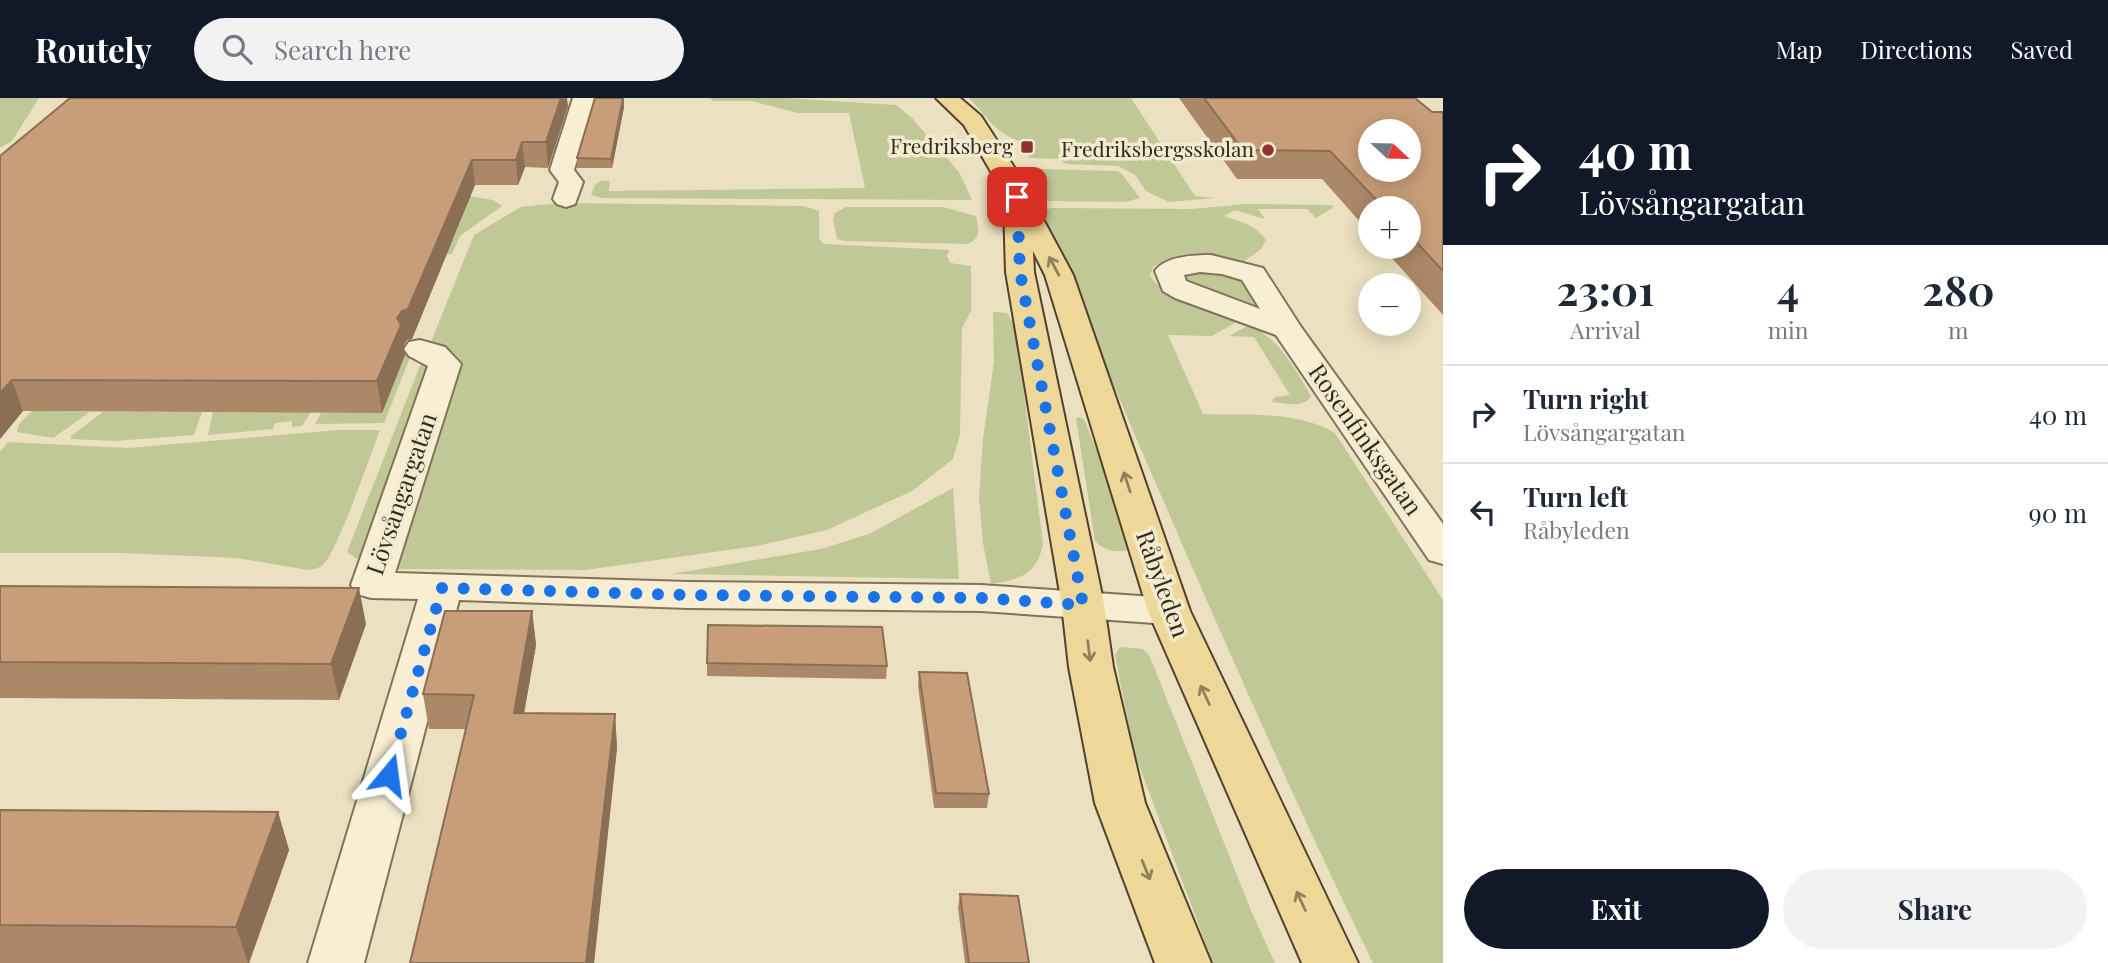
<!DOCTYPE html>
<html lang="en">
<head>
<meta charset="utf-8">
<style>
  body { margin:0; font-family:"Playfair Display",serif; background:#f2f2f3; color:#1f2937; height:100vh; display:flex; flex-direction:column; font-size:26px; white-space:nowrap }
  * { box-sizing:border-box; margin:0 }
  p { font-size:23px; color:#747a83 }
  .icon { flex:none; width:38px; height:38px; fill:none; stroke:currentColor; stroke-width:2; stroke-linecap:round; stroke-linejoin:round }
  .map { position:relative; flex:1; overflow:hidden }
  .sheet { display:flex; flex-direction:column; background:#fff; width:665px }
  .sheet>* { flex:none }
  .top-card { background:#111827; color:#fff; overflow:hidden }
  .needle { width:46px; rotate:112deg }
  .tools { position:absolute; left:1358px; top:21px; display:grid; gap:14px }
  .tools a { display:grid; place-items:center; width:63px; height:63px; border-radius:50%; background:#fff; box-shadow:0 4px 18px #0003; font-size:35px }
  .pin { position:absolute; display:grid; place-items:center; width:60px; height:60px; color:#fff; margin:-30px; border-radius:14px; box-shadow:0 4px 10px #0006 }
  .me { position:absolute; width:77px; margin:-38px; rotate:16deg; stroke-linejoin:round; filter:drop-shadow(0 0 5px #0008) }
  .turn { display:flex; align-items:center; gap:24px; height:147px; padding:0 21px; font-size:32px }
  .turn .icon { width:91px; height:91px; stroke-width:2.5 }
  .turn b { display:block; font-size:49px; line-height:60px }
  .eta { display:flex; justify-content:space-evenly; align-items:center; height:119px; text-align:center }
  .eta b { font-size:42px; font-weight:700; line-height:49px }
  .primary-button { display:flex; gap:14px; margin-top:auto; padding:14px 21px }
  .primary-button a { flex:1; height:80px; border-radius:42px; background:#111827; color:#fff; font-size:28px; font-weight:700; line-height:80px; text-align:center }
  .primary-button a+a { background:#f2f2f3; color:#1f2937 }
  ul { padding:0; list-style:none }
  li { display:flex; align-items:center; gap:21px; height:98px; padding:0 21px; border-top:2px solid #e0e1e3 }
  li div { flex:1 }
  li b { display:block; font-size:26px }
  li em { font-style:normal }
  header { display:flex; align-items:center; gap:42px; box-sizing:border-box; height:98px; padding:0 35px; background:#111827; color:#fff }
  header strong { font-size:33px }
  nav { display:flex; gap:38px; margin-inline-start:auto; font-size:24px }
  .search { width:490px; height:63px; background:#f2f2f3; display:flex; align-items:center; gap:18px; box-sizing:border-box; padding:0 24px; border-radius:38px; color:#747a83; font-size:26px }
  main { display:flex; flex:1; min-height:0 }
  .map>svg:first-child { display:block }
  .green { fill:#bfc896 }
  .lines { fill:none; stroke-linecap:round; stroke-linejoin:round }
  .minor-casing { stroke:#83725a; stroke-width:4 }
  .major-casing { stroke:#51412e; stroke-width:4 }
  .minor { fill:#f7eed3; fill-rule:evenodd }
  .major { fill:#edd89a; fill-rule:evenodd }
  .wall { fill:#ab8868 }
  .shaded-wall { fill:#8b6f55 }
  .building { fill:#c79e79; stroke:#8b6f55; stroke-width:2; fill-rule:evenodd }
  .oneway { stroke:#90815c }
  .route { stroke:#1a73e8; stroke-width:12; stroke-dasharray:0 21.6 }
  .poi-dot { fill:#8f322d; stroke:#f3ebd0; stroke-width:2.5 }
  .labels { text-anchor:middle; stroke-width:7; stroke-linejoin:round; paint-order:stroke }
  .far-poi-label { font-size:21px; fill:#342a1d; stroke:#f3ebd0; text-anchor:end }
  .street-label { font-size:24px; fill:#342a1d; stroke:#f3ebd0 }
</style>
</head>
<body>
<header>
<strong>Routely</strong>
<div class="search"><svg class="icon" aria-label="search" viewBox="0 0 24 24"><circle cx="10" cy="10" r="6"/><path d="M15 15l6 6"/></svg>Search here</div>
<nav><a>Map</a><a>Directions</a><a>Saved</a></nav>
</header>
<main>
<div class="map">
<svg width="1443" height="865" viewBox="0 0 1443 865">
  <rect width="100%" height="100%" fill="#ebe1c1"/>
  <!-- green -->
  <g class="green">
    <path d="M0,0H39L12,43L0,50Z"/>
    <path d="M710,0H786L896,7L912,20L959,74L972,102L602,100L591,97C595,85 597,82 610,83L609,93L865,90L849,15H798L751,3H713Z"/>
    <path d="M969,0H1131L1195,98L1215,100L1169,104L1146,93L1135,77L1118,68L1066,66L1059,61L1029,60L1027,55L1035,54L1032,45C1001,43 989,21 969,0Z"/>
    <path d="M1039,71L1117,73L1122,76L1140,100L1125,104L1049,103L1039,95L1034,75Z"/>
    <path d="M462,97L493,102L502,108L460,138L452,156L403,160L405,142H453L464,115Z"/>
    <path d="M560,105L803,108L819,113V141L824,146L949,152L947,158L950,165L971,168V213L962,230L960,337L953,361L912,393L827,432L757,448L585,472L395,471L458,272C456,254 448,251 431,244L474,137L521,109Z"/>
    <path d="M1246,106L1332,107L1333,110L1316,120L1307,111H1258L1265,121L1235,112L1224,118C1241,124 1256,127 1266,142L1261,151L1242,165C1211,156 1184,154 1154,168L1150,177C1162,201 1213,213 1238,223L1212,238L1168,237L1203,316C1247,318 1296,312 1335,335L1443,502V865H1373C1290,695 1215,522 1140,349C1108,274 1077,199 1043,126V113L1051,110L1191,111Z"/>
    <path d="M846,109H943L976,118C979,131 981,140 968,146L844,143L837,141L833,122L835,115Z"/>
    <path d="M1219,171L1242,182L1258,209L1253,212L1184,183V176Z"/>
    <path d="M993,214L1007,215L1020,237L1022,279L1043,446C1037,477 1019,482 991,486L983,445L979,400L983,341L994,264Z"/>
    <path d="M1249,227C1280,241 1294,270 1311,298C1304,311 1285,305 1272,304L1275,299L1290,297L1254,239L1229,238Z"/>
    <path d="M377,249L411,257L384,325L315,326L321,315L382,314L399,271Z"/>
    <path d="M423,260L430,269L429,279L362,456L357,461L347,454Z"/>
    <path d="M37,308L42,313L90,314L53,340L17,334L19,326Z"/>
    <path d="M103,314H202L194,337L115,343L71,341V338Z"/>
    <path d="M213,314H311L302,328L292,329V323L275,325L273,331L208,337Z"/>
    <path d="M1080,319L1084,321L1133,442L1129,452C1115,454 1106,454 1095,443L1076,320Z"/>
    <path d="M337,332H380C370,358 338,452 323,467C318,471 313,471 308,472L237,460L121,455H0V354L8,344L128,350Z"/>
    <path d="M953,390L959,481L671,476L821,451L869,436Z"/>
    <path d="M1120,549L1143,551L1150,559L1252,815L1275,865H1213L1134,654L1115,557Z"/>
  </g>
  <g class="lines">
    <!-- minor casing -->
    <g class="minor-casing">
      <g id="minor">
        <path d="M573,0H595L574,72L583,84L575,106L566,109L557,106L553,101L559,84L550,72Z"/>
        <path d="M1211,157L1263,170L1301,229L1443,426V466L1429,462L1276,237L1175,200L1163,193L1155,173C1165,158 1194,157 1211,157ZM1200,174L1222,176L1242,182L1260,211L1186,183L1184,177Z"/>
        <path d="M420,242L445,249L461,266L395,475L688,484L981,487L1169,500L1184,504L1190,513L1184,522L1169,526L981,513L688,510L459,502L364,865H308L418,501L371,500L357,496L351,487L428,268L409,258L404,251L409,244Z"/>
      </g>
    </g>
    <!-- major casing -->
    <g class="major-casing">
      <path id="major" d="M936,0H960L981,18L1021,80L1073,177L1190,513L1358,865H1302L1148,513L1045,177L1033,153L1034,174L1104,507L1113,569L1145,705L1211,865H1155L1095,705L1069,569L1062,507L1006,174L1004,108L1008,103L964,27Z"/>
    </g>
    <!-- minor -->
    <use href="#minor" class="minor"/>
    <!-- major -->
    <use href="#major" class="major"/>
  </g>
  <!-- wall -->
  <g class="wall">
    <path d="M624,0V9L612,70H577V60Z"/>
    <path d="M1179,0H1415L1432,14H1443V217L1382,149H1409V110H1370V135L1322,81H1237Z"/>
    <path d="M568,8L548,70L525,69L518,87H475L412,241L407,242L404,247L405,257L382,315L23,313L0,341V58Z"/>
    <path d="M0,488L366,526L339,602L0,600Z"/>
    <path d="M532,513L536,547L524,615L615,616L617,650L594,865H410L466,631H429L423,596Z"/>
    <path d="M707,565L887,568L886,581L707,578Z"/>
    <path d="M919,574L989,696L987,710H934L918,588Z"/>
    <path d="M0,712L278,714L289,752L249,865H0Z"/>
    <path d="M960,796L1029,865H965L958,810Z"/>
  </g>
  <!-- shaded-wall -->
  <g class="shaded-wall">
    <path d="M561,0H567L568,8L548,70L546,44Z"/>
    <path d="M624,0V9L612,70L611,61Z"/>
    <path d="M522,44L525,69L518,87L516,62Z"/>
    <path d="M472,62L475,87L412,241L407,242L404,247L405,257L382,315L377,283L397,220Z"/>
    <path d="M12,282L23,313L0,341V295Z"/>
    <path d="M359,490L366,526L339,602L331,566Z"/>
    <path d="M532,513L536,547L518,650L514,615Z"/>
    <path d="M615,616L617,650L594,865H586Z"/>
    <path d="M278,714L289,752L249,865H248L236,829Z"/>
  </g>
  <!-- building -->
  <g class="building">
    <path d="M70,0H561L546,44H522L516,62H472L408,211L402,213L397,220L401,227L377,283L12,282L0,295V58Z"/>
    <path d="M595,0H623L611,61L577,60Z"/>
    <path d="M1204,0H1415L1432,14H1443V173L1409,136V110H1384L1330,53L1243,52ZM1370,33H1409V72H1370Z"/>
    <path d="M0,488L359,490L331,566L0,564Z"/>
    <path d="M445,513H532L514,615L615,616L586,865H410L474,597L423,596Z"/>
    <path d="M708,527L882,529L887,568L707,565Z"/>
    <path d="M919,574L967,575L989,696L936,695Z"/>
    <path d="M0,712L278,714L236,829L0,827Z"/>
    <path d="M960,796L1018,798L1029,865H969Z"/>
  </g>
  <!-- one-way arrows -->
  <defs><path id="oneway-shaft" d="M-6 0H5M1.5-3L5.5 0L1.5 3" fill="none" stroke-width="1.6" stroke-linecap="round" stroke-linejoin="round" transform="scale(1.75)"/></defs>
  <g class="oneway">
    <use href="#oneway-shaft" transform="translate(1054 168) rotate(-118)"/>
    <use href="#oneway-shaft" transform="translate(1127 384) rotate(-108)"/>
    <use href="#oneway-shaft" transform="translate(1089 553) rotate(83)"/>
    <use href="#oneway-shaft" transform="translate(1205 597) rotate(-115)"/>
    <use href="#oneway-shaft" transform="translate(1146 772) rotate(68)"/>
    <use href="#oneway-shaft" transform="translate(1301 803) rotate(-115)"/>
  </g>
  <g class="lines">
    <!-- route -->
    <path class="route" d="M389,677L442,490L688,497L981,500L1083,507L1020,174L1017,99"/>
  </g>
  <!-- markers -->
  <g class="poi-dot">
    <rect x="1020" y="42" width="14" height="14" rx="3.5"/>
    <circle cx="1268" cy="52" r="7"/>
  </g>
  <g class="labels">
    <!-- far-poi labels -->
    <g class="far-poi-label">
      <text x="1013" y="56">Fredriksberg</text>
      <text x="1254" y="59">Fredriksbergsskolan</text>
    </g>
    <!-- street labels -->
    <g class="street-label">
      <text transform="translate(1365 342) rotate(55)" y="8">Rosenfinksgatan</text>
      <text transform="translate(402 396) rotate(-71)" y="8">Lövsångargatan</text>
      <text transform="translate(1162 486) rotate(70)" y="8">Råbyleden</text>
    </g>
  </g>
</svg>
<div class="tools">
<a><svg class="needle" viewBox="-14 -14 28 28"><path d="M0-13l5 13h-10z" fill="#e53935"/><path d="M0 13l5-13h-10z" fill="#747a83"/></svg></a>
<a>+</a>
<a>−</a>
</div>
<div class="pin" style="left:1017px;top:99px;background:#d93025"><svg class="icon" aria-label="arrive" viewBox="0 0 24 24"><path d="M6 21V4h12l-3 4 3 4H6"/></svg></div>
<svg class="me" style="left:389px;top:677px" viewBox="-20 -20 40 40"><path d="M0-17L14 15 0 8-14 15z" fill="#1a73e8" stroke="#fff" stroke-width="4"/></svg>
</div>
<section class="sheet">
<div class="top-card">
<div class="turn"><svg class="icon" aria-label="right" viewBox="0 0 24 24"><path d="M7 20v-9h11M14 6l5 5-5 5"/></svg><div><b>40 m</b>Lövsångargatan</div></div>
</div>
<div class="eta">
<div><b>23:01</b><p>Arrival</p></div>
<div><b>4</b><p>min</p></div>
<div><b>280</b><p>m</p></div>
</div>
<ul>
<li><svg class="icon" aria-label="right" viewBox="0 0 24 24"><path d="M7 20v-9h11M14 6l5 5-5 5"/></svg><div><b>Turn right</b><p>Lövsångargatan</p></div><em>40 m</em></li>
<li><svg class="icon" aria-label="left" viewBox="0 0 24 24"><path d="M17 20v-9H6M10 6l-5 5 5 5"/></svg><div><b>Turn left</b><p>Råbyleden</p></div><em>90 m</em></li>
</ul>
<div class="primary-button"><a>Exit</a><a>Share</a></div>
</section>
</main>
</body>
</html>
